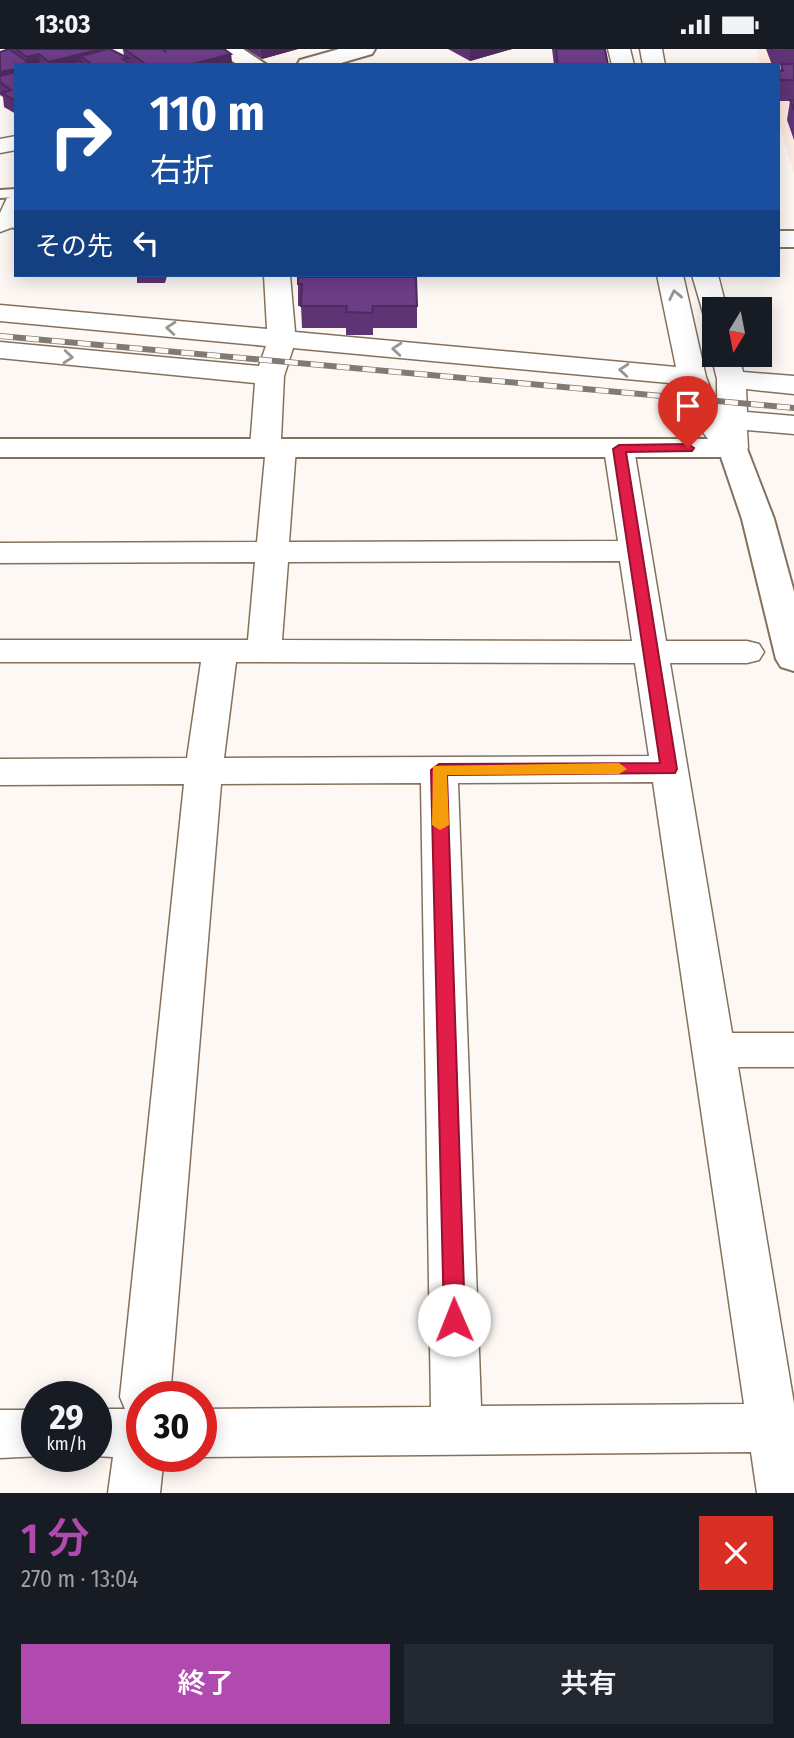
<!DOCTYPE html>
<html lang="ja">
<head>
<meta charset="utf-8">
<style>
  body { margin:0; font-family:"Fira Sans Condensed","Noto Sans JP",sans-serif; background:#242831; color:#f1f3f6; height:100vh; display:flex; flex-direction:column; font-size:26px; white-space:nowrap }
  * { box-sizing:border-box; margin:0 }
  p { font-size:23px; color:#9ea1a6 }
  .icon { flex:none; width:38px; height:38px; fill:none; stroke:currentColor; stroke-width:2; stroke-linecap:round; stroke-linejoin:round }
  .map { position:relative; height:1444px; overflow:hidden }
  .side { display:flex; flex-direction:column; background:#171b24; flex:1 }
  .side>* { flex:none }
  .banner { position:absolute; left:14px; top:14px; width:766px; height:214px; border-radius:0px; box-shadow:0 4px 18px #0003; background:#1a4fa0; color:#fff; overflow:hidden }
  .needle { width:46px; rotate:190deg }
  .buttons { position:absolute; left:702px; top:248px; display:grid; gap:14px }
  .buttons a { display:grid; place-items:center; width:70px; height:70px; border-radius:0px; background:#171b24; box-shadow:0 4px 18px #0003; font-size:35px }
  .speed { position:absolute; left:21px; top:1332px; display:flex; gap:14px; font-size:35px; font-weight:700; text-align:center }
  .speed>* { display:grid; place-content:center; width:91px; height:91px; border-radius:50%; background:#171b24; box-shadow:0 4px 18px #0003; line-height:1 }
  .speed small { font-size:18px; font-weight:400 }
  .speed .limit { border:10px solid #d22; background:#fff; color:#111 }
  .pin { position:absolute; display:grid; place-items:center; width:60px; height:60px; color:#fff; margin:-72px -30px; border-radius:50% 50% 50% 0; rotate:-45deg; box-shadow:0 0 7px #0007 }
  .pin .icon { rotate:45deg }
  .me { position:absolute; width:77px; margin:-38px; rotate:359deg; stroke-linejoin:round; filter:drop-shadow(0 0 5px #0008) }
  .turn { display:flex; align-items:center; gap:24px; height:147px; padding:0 21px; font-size:32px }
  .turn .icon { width:91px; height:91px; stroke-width:2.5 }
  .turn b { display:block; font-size:49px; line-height:60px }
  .then { display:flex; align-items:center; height:66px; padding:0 21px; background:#0003; gap:14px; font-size:26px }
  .round { display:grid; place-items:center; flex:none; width:74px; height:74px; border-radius:0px; background:#242831 }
  .headline { display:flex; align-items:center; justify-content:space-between; height:119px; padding:0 21px }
  h1 { font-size:42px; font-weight:600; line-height:52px; color:#b04aaf }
  .button { display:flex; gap:14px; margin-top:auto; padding:14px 21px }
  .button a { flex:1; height:80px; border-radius:0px; background:#b04aaf; color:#fff; font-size:28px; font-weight:600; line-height:80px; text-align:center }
  .button a+a { background:#242831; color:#f1f3f6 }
  .status { display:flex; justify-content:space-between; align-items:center; height:49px; padding:0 35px; background:#171b24; direction:ltr }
  .status svg { height:19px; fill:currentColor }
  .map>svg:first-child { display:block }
  .education { fill:#feebe1 }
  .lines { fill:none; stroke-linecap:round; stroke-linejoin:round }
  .service-casing { stroke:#84715d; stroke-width:4 }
  .minor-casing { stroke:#84715d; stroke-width:3 }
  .tertiary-casing { stroke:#84715d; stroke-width:4 }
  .service { fill:#fff; fill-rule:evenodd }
  .minor { fill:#fff; fill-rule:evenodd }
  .tertiary { fill:#fff; fill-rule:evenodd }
  .rail-casing { stroke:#807a74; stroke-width:6 }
  .rail { stroke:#fdf8f4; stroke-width:4.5; stroke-dasharray:13; stroke-linecap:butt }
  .wall { fill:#5f3475 }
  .shaded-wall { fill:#4d2b5f }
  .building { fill:#6e3d88; stroke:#4d2b5f; stroke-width:2 }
  .oneway { stroke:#999692 }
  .route { fill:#e11d48; stroke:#92132f; stroke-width:2 }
  .slow { fill:#f59e0b }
</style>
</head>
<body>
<div class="status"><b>13:03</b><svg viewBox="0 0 49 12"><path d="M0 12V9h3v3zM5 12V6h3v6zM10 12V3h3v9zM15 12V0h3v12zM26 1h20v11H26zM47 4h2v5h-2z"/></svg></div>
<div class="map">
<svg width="794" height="1444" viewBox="0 0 794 1444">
  <rect width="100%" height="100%" fill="#fdf8f4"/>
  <!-- education -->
  <path class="education" d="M756,0H794V125L779,75V16H761Z"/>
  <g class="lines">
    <!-- service casing -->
    <g class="service-casing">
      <path id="service" d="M16,140V148L0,149V141Z"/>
    </g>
    <!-- minor casing -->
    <g class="minor-casing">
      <g id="minor">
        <path d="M0,0H12L9,5L0,6Z"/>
        <path d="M608,0H630L634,16H612Z"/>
        <path d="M640,0H662L665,16H643Z"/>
        <path d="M16,87V101L0,104V90Z"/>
        <path d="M16,147V177L0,183V164L7,149Z"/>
        <path d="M264,226H290L295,283L676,318L657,226H683L706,328L717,357V330L711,306L714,302V306H739L743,323L794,327V345L746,340L747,363L794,367V385L747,381L748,399L744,405C710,414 690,361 680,335L293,299L284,327L281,390L292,393L296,399L289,493L618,492L604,400L608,394L619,391L630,394L634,400L666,592H747L759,595L764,603L759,611L747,614H670L732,984H794V1018H738L794,1355V1444H757L751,1403L201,1408L198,1407H201V1360L431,1358L421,734L221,735L170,1348H142V1407H164L160,1444H108L113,1408L93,1407H96V1360H125L120,1348L184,735L0,736V710L187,709L201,613H0V591H248L255,513L0,514V494L257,493L265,408L254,405L250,399L255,334L0,309V293L259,317L266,297L0,272V256L267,280ZM620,512L632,592L282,591L288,513ZM236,613L635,614L649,707L224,709ZM653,733L744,1355L481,1357L458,734Z"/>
        <path d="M692,226H718L727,261H714V269L704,267Z"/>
        <path d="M0,1361H37V1407H43L0,1409Z"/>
      </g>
    </g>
    <!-- tertiary casing -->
    <g class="tertiary-casing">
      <g id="tertiary">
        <path d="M215,0H243L267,16H238Z"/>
        <path d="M339,0H375L372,5L334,16H297L300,11Z"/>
        <path d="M11,161L16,162V180L0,172L2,163Z"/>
        <rect x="779" y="182" width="15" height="16"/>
        <path d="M0,390H733L744,392L774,470L794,543V622L781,618L776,610L742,470L721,408H0Z"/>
      </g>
    </g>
    <!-- service -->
    <use href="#service" class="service"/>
    <!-- minor -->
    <use href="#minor" class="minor"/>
    <!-- tertiary -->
    <use href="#tertiary" class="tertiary"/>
    <!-- rail casing -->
    <g class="rail-casing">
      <path id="rail" d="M0,287L794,359"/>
    </g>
    <!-- rail -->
    <use href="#rail" class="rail"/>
  </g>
  <!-- wall -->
  <g class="wall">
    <path d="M8,0H104L124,7L123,0H224L231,5L232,16H16V65L4,58L3,48L0,46V3Z"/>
    <path d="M246,0H298L262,10Z"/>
    <path d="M448,0H512L470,12Z"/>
    <path d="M552,0H605L608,16H554Z"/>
    <path d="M766,0H794V91L787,71L790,52H779V22H780L781,16H772Z"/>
    <path d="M116,226H234L167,227L165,234H137V227H116Z"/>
    <path d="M298,228L417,257V279H373V286H346V279H302L301,257H298Z"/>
  </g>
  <!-- shaded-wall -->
  <g class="shaded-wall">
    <path d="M101,0H104L105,13L81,7L82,16H50L49,13Z"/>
    <path d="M261,0H298L262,10Z"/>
    <path d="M470,0H512L470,12Z"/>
    <path d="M39,5L40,16H24V15L27,14V8Z"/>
    <path d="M231,5L232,16H189Z"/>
    <path d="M16,20V35L0,33V23Z"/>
  </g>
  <!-- building -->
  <g class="building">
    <path d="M9,0L28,13L24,15L25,16H16V20L0,23V3Z"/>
    <path d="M16,0H101L49,13L39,5L27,8Z"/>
    <path d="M107,0H110L128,9L123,10L130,15L135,16H93L81,7Z"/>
    <path d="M124,0H162L166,3L163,0H224L231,5L189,16H147Z"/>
    <path d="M556,0H605L608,16H558Z"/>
    <path d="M80,12L86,16H59Z"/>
    <path d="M781,15H794V31H780L779,22H783Z"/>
    <path d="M16,23V52L2,44L11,41L0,33V27Z"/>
    <path d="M790,51H794V61Z"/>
    <path d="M298,228H416L417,257H373L372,264L346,263L347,257H301L302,235H298Z"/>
  </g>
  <!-- one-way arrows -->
  <defs><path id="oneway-chevron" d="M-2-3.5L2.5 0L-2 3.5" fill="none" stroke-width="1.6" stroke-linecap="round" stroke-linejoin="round" transform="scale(1.75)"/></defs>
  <g class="oneway">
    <use href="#oneway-chevron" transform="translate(675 246) rotate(-102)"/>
    <use href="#oneway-chevron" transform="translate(171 279) rotate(-175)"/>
    <use href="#oneway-chevron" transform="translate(397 300) rotate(-175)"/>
    <use href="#oneway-chevron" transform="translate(68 308) rotate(5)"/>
    <use href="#oneway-chevron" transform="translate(624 321) rotate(-175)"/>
  </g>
  <!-- route -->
  <path class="route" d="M688,395L694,399L692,402L626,403L677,720L675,724L447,726L465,1271L462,1278L454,1281L447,1278L444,1271L431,721L439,715L660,714L613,400L619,396Z"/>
  <!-- slow -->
  <path class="slow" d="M619,714L627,720L619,725L447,726L449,776L440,781L432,776L433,717Z"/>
</svg>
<div class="buttons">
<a><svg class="needle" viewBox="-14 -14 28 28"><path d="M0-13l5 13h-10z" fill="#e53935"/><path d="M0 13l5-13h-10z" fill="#9ea1a6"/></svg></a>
</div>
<div class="speed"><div>29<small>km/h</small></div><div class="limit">30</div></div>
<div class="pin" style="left:688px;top:399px;background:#d93025"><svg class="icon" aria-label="arrive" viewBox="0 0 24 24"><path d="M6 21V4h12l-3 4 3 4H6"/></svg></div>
<svg class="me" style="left:454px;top:1271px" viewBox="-20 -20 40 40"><circle r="19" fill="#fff"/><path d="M0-13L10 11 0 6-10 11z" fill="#e11d48"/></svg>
<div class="banner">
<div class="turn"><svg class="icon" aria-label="right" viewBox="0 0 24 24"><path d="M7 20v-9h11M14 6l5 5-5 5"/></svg><div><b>110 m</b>右折</div></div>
<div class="then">その先<svg class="icon" aria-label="left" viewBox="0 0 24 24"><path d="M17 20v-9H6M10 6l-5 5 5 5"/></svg></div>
</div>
</div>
<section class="side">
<div class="headline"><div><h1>1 分</h1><p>270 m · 13:04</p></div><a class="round" style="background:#d93025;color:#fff"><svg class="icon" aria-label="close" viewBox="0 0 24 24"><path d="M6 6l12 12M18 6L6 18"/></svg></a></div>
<div class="button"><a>終了</a><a>共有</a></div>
</section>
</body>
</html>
